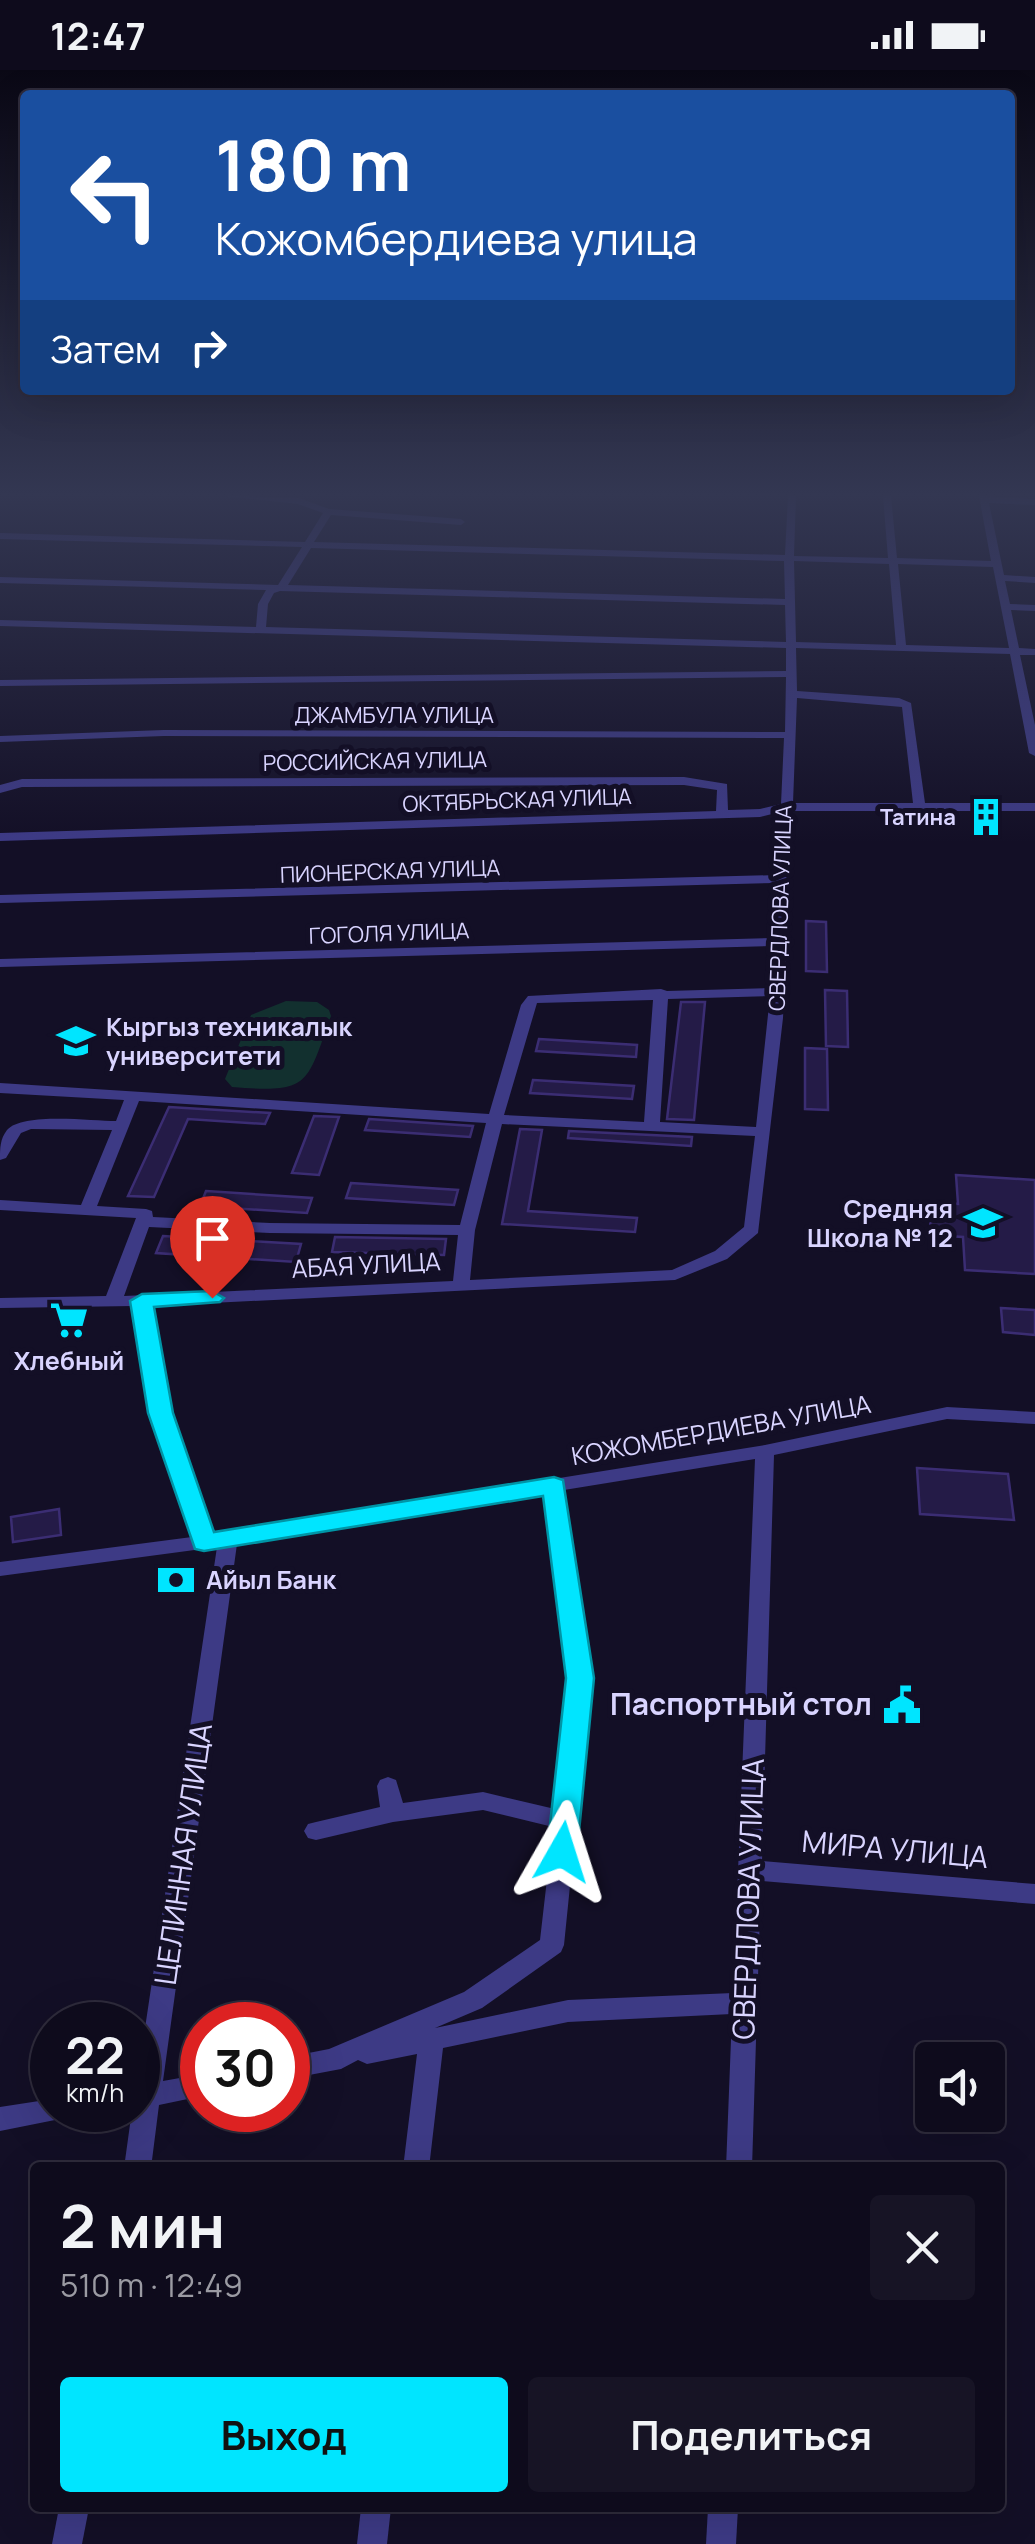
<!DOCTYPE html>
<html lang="ru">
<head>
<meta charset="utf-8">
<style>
  body { margin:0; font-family:Manrope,sans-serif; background:#171425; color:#f1f3f6; height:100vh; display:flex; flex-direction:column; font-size:38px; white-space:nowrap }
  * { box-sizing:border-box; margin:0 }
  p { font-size:32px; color:#9b9ba3 }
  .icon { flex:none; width:55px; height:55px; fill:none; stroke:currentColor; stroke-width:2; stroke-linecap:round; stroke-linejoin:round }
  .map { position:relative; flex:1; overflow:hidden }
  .sheet { position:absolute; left:30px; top:2092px; width:975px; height:350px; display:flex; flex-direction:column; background:#0e0b1c; border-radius:10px; box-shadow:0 10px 40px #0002,0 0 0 2px #2e2b3b }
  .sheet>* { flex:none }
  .hud { position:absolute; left:20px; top:20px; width:995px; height:305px; border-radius:10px; box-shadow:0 10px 40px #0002,0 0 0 2px #2e2b3b; background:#1a4fa0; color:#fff; overflow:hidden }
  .controls { position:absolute; left:915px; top:1972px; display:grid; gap:20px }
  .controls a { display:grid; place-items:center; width:90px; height:90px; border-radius:10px; background:#0e0b1c; box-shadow:0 10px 40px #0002,0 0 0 2px #2e2b3b; font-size:50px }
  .speed { position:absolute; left:30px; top:1932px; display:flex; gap:20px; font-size:50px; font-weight:700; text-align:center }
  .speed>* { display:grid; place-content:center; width:130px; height:130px; border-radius:50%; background:#0e0b1c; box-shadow:0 10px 40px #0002,0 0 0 2px #2e2b3b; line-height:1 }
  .speed small { font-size:25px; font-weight:400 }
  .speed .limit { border:15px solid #d22; background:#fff; color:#111 }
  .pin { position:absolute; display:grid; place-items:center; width:85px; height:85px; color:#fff; margin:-102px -42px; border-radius:50% 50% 50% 0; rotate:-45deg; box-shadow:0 0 10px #0007 }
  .pin .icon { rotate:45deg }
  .me { position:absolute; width:110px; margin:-55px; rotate:6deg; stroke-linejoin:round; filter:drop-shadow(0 0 8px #0008) }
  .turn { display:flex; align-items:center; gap:35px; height:210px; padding:0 30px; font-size:45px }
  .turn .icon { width:130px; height:130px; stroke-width:2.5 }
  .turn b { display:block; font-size:70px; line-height:85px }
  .then { display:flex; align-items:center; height:95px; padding:0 30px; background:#0003; gap:20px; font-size:38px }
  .round { display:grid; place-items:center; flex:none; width:105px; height:105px; border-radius:10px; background:#171425 }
  .summary { display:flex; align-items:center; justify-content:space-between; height:170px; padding:0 30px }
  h1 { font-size:60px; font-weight:700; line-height:75px }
  .button { display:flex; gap:20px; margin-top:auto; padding:20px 30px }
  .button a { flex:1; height:115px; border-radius:10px; background:#00e5ff; color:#111; font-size:40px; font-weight:700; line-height:115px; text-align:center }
  .button a+a { background:#171425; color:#f1f3f6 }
  .status { display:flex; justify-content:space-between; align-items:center; height:70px; padding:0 50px; background:#0e0b1c; direction:ltr }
  .status svg { height:28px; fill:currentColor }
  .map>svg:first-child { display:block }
  .green { fill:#12302f }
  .building { fill:#241b47; stroke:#3b2d73; stroke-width:2.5 }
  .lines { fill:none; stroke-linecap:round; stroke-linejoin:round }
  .minor { fill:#3d3a85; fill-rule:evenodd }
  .route { fill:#00e5ff; stroke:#0095a6; stroke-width:2.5 }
  .labels { text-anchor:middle; stroke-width:10; stroke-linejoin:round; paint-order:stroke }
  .far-street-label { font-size:22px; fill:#d9d4ff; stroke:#130f26 }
  .far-poi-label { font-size:22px; font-weight:bold; fill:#d9d4ff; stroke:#130f26; text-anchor:end }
  .poi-label { font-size:25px; font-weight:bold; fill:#d9d4ff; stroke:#130f26; text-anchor:start }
  .street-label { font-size:25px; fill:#d9d4ff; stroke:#130f26 }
  .near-poi-label { font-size:30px; font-weight:bold; fill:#d9d4ff; stroke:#130f26; text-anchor:end }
  .near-street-label { font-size:30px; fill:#d9d4ff; stroke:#130f26 }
</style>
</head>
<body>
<div class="status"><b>12:47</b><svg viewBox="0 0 49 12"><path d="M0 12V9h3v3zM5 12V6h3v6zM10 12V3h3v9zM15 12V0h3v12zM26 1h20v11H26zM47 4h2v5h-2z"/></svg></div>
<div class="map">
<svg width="1035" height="2474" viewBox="0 0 1035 2474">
  <rect width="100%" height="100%" fill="#130f26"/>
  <!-- green -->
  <path class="green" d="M286,931L317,932L329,940L331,946C306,1016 310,1023 232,1017L225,1009L251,945Z"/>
  <!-- building -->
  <g class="building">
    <path d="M806,851L826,852L827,902L806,901Z"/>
    <path d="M825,920L847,921L848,977L826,976Z"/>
    <path d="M681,932H705L694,1050L667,1049Z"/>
    <path d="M539,969L637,975L636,987L536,981Z"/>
    <path d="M805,978L827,979L828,1040L805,1039Z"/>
    <path d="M533,1010L634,1016L632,1029L530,1023Z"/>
    <path d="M169,1037L270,1043L265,1054L188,1049L154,1127L128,1126Z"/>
    <path d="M314,1046L339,1047L319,1105L292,1103Z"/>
    <path d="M369,1049L473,1056L470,1067L365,1060Z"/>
    <path d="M520,1059L542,1060L528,1141L637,1148L635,1162L502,1154Z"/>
    <path d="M569,1061L692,1067L691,1076L568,1068Z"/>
    <path d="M956,1105L1035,1110V1204L965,1200L963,1167L931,1165L929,1132L958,1134Z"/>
    <path d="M351,1113L458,1120L454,1135L346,1128Z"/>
    <path d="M206,1121L312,1128L307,1143L200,1136Z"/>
    <path d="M163,1166L301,1174L296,1192L156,1183Z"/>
    <path d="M335,1167L446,1169L444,1185L332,1182Z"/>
    <path d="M1001,1238L1035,1240V1265L1003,1262Z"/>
    <path d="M917,1398L1008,1404L1014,1450L920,1444Z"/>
    <path d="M59,1439L61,1465L13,1472L11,1447Z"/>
  </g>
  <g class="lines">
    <!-- minor -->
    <g class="minor">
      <path d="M225,426L299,428L329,439L461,449L465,452L461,455L331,445L314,472L785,485L788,426H796L794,486L888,488L883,426H891L897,488L991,491L979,426L1035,429V435L989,433L1004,505L1035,507V513L1005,511L1010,534L1035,535V541L1011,540L1019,578L1035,579V585H1020L1035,655V686L1029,683L1010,584L796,578L797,621L899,628L911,633L925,733H1035V741H792L783,948L758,1163L727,1189L675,1210L151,1236L169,1343L211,1464L765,1375L947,1337L1035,1342V1354L947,1349L774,1385L762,1791L1035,1814V1834L761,1811L752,2098H726L732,1944L568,1952L443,1978L429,2098H403L417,1984L367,1994L358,1990L341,1999L288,2009V1987L329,1979L464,1922L540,1870L553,1757L483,1740L393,1752L316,1770L308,1768L304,1761L308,1754L316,1752L380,1737L377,1716L380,1710L388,1707L396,1710L403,1733L483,1722L555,1739L569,1609L545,1424L237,1474L163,2011L202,2004V2026L159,2035L151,2098H124L132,2040H138V2005L217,1477L0,1506V1492L192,1467L151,1343L133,1236L0,1238V1228L106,1226L136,1148L0,1140V1130L81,1135L112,1060L31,1059L21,1063L6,1088L0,1090C0,1078 0,1069 7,1060C23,1042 91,1051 116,1051L124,1030L0,1023V1013L489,1044L521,935L528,926L661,919L667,921L770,918L773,876L0,897V889L773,868L776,813L0,833V825L777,805L780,742L760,747L0,771V763L716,741L717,720L684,715L22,717L0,723V715L22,709L684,707L727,714L728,740L760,739L781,734L784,668L164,666L0,672V666L164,660L785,662L786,607L0,616V610L786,601V578L0,556V550L256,557L258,534L266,520L0,513V507L278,515L302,477L0,469V463L305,472L323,443L298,434ZM311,478L784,491L785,529L288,515ZM794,491L889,494L896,575L796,572ZM898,494L993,497L1009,578L906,575ZM280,521L785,535L786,572L266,557L268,534L274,523ZM797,628L902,637L913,733H793ZM770,926L756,1057L660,1052L668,929ZM653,930L644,1052L504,1045L537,933ZM139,1031L486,1053L460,1155L270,1153L153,1147L152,1141L146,1139L97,1136ZM502,1054L755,1066L744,1157L715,1181L672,1200L470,1210L475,1160ZM149,1157L270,1163L458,1165L453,1211L124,1226ZM755,1389L733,1923L568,1930L435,1958L482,1938L561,1882L564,1875L591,1609L564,1420Z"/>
      <path d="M52,2029V2040H69L65,2048L0,2061V2037Z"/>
      <path d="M59,2438H89L82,2474H52Z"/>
      <path d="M361,2438H391L387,2474H357Z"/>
      <path d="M708,2438H738L736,2474H706Z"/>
    </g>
  </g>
  <!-- sky -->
  <linearGradient id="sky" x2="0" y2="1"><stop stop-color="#0a0815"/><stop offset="0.55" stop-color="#333752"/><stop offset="1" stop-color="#333752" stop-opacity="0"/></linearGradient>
  <rect width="1035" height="772" fill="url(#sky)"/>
  <!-- route -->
  <path class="route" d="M212,1221L224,1228L220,1232L154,1237L173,1343L214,1462L554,1407L563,1410L594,1608L577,1782L573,1791L562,1795L551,1791L547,1782L566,1608L543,1426L204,1481L195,1479L148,1343L130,1231L142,1224Z"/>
  <!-- icons -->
  <defs>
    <g id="building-bare" transform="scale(3)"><path d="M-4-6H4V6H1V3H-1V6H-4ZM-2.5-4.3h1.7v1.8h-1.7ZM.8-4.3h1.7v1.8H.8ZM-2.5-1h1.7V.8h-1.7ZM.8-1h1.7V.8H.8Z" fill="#00e5ff" stroke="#130f26" stroke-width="2.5" paint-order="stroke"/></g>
    <g id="university-bare" transform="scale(3)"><path d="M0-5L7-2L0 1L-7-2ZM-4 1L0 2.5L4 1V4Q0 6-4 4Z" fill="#00e5ff" stroke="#130f26" stroke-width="2.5" paint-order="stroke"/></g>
    <g id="school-bare" transform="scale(3)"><path d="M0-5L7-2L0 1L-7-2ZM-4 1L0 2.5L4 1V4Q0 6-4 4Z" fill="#00e5ff" stroke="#130f26" stroke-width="2.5" paint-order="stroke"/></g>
    <g id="supermarket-bare" transform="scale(3)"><path d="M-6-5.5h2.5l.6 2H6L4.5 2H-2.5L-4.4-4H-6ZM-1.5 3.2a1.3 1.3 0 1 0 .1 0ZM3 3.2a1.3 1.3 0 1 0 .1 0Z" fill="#00e5ff" stroke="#130f26" stroke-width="2.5" paint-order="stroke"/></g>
    <g id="bank-bare" transform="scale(3)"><path d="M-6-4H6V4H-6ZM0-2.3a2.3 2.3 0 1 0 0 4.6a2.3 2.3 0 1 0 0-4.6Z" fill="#00e5ff" stroke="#130f26" stroke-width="2.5" paint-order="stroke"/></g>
    <g id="civic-bare" transform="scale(3)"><path d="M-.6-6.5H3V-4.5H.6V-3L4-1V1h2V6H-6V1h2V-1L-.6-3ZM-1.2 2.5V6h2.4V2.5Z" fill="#00e5ff" stroke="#130f26" stroke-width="2.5" paint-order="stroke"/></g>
  </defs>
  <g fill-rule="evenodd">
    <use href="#building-bare" x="986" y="747"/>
    <use href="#university-bare" x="76" y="971"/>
    <use href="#school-bare" x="983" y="1153"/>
    <use href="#supermarket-bare" x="69" y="1250"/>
    <use href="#bank-bare" x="176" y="1510"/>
    <use href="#civic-bare" x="902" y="1635"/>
  </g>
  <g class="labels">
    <!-- far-street labels -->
    <g class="far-street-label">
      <text x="394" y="653">ДЖАМБУЛА УЛИЦА</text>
      <text transform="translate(375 691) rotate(-1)" y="8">РОССИЙСКАЯ УЛИЦА</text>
      <text transform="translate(517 730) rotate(-2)" y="8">ОКТЯБРЬСКАЯ УЛИЦА</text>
      <text transform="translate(390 801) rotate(-2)" y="8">ПИОНЕРСКАЯ УЛИЦА</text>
      <text transform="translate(780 838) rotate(-88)" y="8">СВЕРДЛОВА УЛИЦА</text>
      <text transform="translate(389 863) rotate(-2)" y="8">ГОГОЛЯ УЛИЦА</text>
    </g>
    <!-- far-poi labels -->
    <g class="far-poi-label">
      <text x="956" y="755">Татина</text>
    </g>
    <!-- poi labels -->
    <g class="poi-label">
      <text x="106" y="966">Кыргыз техникалык<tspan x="106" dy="29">университети</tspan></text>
      <text x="953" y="1148" text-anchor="end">Средняя<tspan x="953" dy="29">Школа № 12</tspan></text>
      <text x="69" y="1300" text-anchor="middle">Хлебный</text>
      <text x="206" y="1519">Айыл Банк</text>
    </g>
    <!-- street labels -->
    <g class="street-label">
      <text transform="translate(366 1195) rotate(-3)" y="9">АБАЯ УЛИЦА</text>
      <text transform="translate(721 1360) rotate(-10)" y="9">КОЖОМБЕРДИЕВА УЛИЦА</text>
    </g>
    <!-- near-poi labels -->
    <g class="near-poi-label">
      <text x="872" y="1645">Паспортный стол</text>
    </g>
    <!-- near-street labels -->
    <g class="near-street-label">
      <text transform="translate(895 1780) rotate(5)" y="10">МИРА УЛИЦА</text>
      <text transform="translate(184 1784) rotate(-82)" y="10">ЦЕЛИННАЯ УЛИЦА</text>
      <text transform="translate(749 1829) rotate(-88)" y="10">СВЕРДЛОВА УЛИЦА</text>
    </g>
  </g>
</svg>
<div class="controls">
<a><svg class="icon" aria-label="sound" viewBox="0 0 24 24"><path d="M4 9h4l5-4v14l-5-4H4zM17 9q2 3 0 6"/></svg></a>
</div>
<div class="speed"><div>22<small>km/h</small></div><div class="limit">30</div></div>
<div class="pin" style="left:212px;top:1228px;background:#d93025"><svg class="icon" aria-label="arrive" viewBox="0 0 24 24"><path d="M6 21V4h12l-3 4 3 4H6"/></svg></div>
<svg class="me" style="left:562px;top:1782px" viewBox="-20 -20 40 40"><path d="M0-17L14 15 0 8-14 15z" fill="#00e5ff" stroke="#fff" stroke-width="4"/></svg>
<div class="hud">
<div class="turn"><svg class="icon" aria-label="left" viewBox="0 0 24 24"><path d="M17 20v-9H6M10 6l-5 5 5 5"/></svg><div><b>180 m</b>Кожомбердиева улица</div></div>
<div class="then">Затем<svg class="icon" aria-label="right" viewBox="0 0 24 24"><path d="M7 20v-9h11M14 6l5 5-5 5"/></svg></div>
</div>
<section class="sheet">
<div class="summary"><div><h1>2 мин</h1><p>510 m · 12:49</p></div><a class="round"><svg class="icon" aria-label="close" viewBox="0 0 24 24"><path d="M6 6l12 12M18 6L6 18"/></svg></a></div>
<div class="button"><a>Выход</a><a>Поделиться</a></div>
</section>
</div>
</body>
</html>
